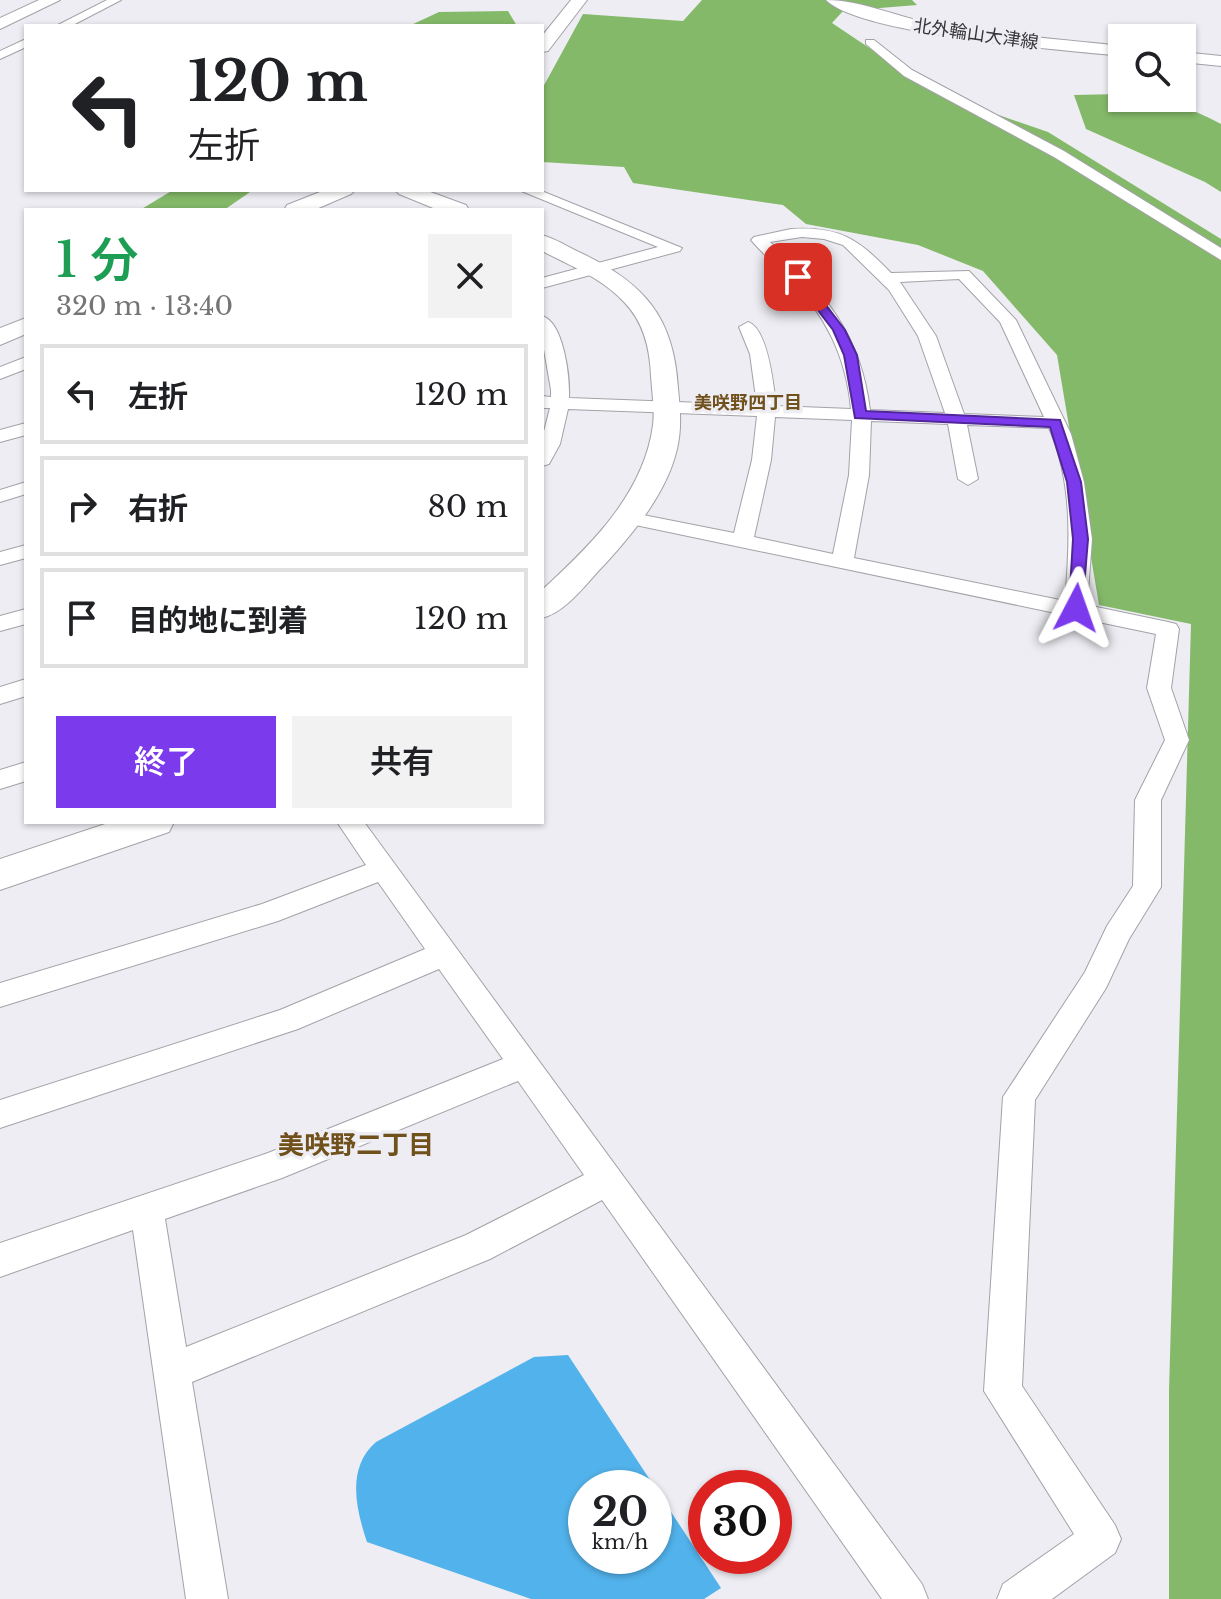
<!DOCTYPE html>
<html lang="ja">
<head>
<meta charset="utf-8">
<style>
  body { margin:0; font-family:"Libre Baskerville","Noto Sans JP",serif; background:#f2f2f2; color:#202124; height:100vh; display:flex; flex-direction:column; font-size:30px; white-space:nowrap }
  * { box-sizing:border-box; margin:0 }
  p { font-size:26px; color:#757577 }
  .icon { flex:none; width:44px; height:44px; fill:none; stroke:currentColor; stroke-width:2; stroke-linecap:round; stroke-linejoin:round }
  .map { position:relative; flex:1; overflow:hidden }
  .side { position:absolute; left:24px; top:208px; width:520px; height:616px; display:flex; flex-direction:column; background:#fff; border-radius:0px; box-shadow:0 2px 6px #0004 }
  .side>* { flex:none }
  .guide { position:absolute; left:24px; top:24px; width:520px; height:168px; border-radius:0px; box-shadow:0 2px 6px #0004; background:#fff; color:#202124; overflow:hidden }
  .tools { position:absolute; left:1108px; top:24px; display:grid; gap:16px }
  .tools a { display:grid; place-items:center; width:88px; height:88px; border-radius:0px; background:#fff; box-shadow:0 2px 6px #0004; font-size:40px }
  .speed { position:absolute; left:568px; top:1470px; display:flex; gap:16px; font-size:40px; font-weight:700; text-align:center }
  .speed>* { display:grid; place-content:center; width:104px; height:104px; border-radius:50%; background:#fff; box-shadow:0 2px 6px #0004; line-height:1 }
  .speed small { font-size:20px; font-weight:400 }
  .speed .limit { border:12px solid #d22; background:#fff; color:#111 }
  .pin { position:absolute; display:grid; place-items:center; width:68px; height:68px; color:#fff; margin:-34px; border-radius:16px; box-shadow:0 4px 12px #0006 }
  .me { position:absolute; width:88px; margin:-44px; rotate:4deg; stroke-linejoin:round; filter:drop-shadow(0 0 6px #0008) }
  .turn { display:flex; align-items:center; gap:28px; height:168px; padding:0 32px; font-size:36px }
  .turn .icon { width:104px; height:104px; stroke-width:2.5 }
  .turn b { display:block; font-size:56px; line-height:68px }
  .round { display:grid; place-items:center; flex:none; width:84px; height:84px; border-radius:0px; background:#f2f2f2 }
  .overview { display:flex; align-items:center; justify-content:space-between; height:136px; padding:0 32px }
  h1 { font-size:48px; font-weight:600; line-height:60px; color:#1e9e55 }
  .cta { display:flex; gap:16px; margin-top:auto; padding:16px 32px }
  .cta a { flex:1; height:92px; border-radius:0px; background:#7c3aed; color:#fff; font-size:32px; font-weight:600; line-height:92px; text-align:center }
  .cta a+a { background:#f2f2f2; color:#202124 }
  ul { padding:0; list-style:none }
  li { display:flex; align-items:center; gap:24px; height:100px; margin:0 16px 12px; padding:0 16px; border:4px solid #e0e0e0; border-radius:0px }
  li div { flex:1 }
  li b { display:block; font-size:30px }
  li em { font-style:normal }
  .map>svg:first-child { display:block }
  .forest { fill:#84b969 }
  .water { fill:#52b2eb; fill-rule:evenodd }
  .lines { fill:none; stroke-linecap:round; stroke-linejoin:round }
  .street-casing { stroke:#a2a2a8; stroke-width:2 }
  .secondary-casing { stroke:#a2a2a8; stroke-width:2 }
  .street { fill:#fff; fill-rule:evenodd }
  .secondary { fill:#fff; fill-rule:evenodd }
  .route { fill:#7c3aed; stroke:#51269a; stroke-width:2 }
  .labels { text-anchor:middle; stroke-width:7; stroke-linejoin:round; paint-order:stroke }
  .far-street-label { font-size:18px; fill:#363638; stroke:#ededf3 }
  .far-neighbourhood-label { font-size:18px; font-weight:bold; fill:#70501b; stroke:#ededf3 }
  .near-neighbourhood-label { font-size:26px; font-weight:bold; fill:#70501b; stroke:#ededf3 }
</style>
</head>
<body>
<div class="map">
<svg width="1221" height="1599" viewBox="0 0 1221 1599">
  <rect width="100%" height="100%" fill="#ededf3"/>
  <!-- forest -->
  <g class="forest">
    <path d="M702,0H912L917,5L843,11L832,23L938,94L1048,132L1221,239V1599H1169V1391L1191,624L1099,605L1057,355L983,271L918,245L806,224L783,205L633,183L624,167L542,162V89L583,14L683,21Z"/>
    <path d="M508,11L517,26H409L439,12Z"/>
    <path d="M1122,94V98C1159,98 1188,106 1221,124V192L1205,182L1086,129L1074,95Z"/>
    <path d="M173,190H253L224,210H140Z"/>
  </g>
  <!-- water -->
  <path class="water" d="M568,1355L721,1588L704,1599H531L367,1542C356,1509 346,1468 376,1442L534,1357ZM586,1488H654V1556H586Z"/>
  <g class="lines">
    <!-- street casing -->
    <g class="street-casing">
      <g id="street">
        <path d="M107,0H121L71,26H56Z"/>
        <path d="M26,39V47L0,59V51Z"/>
        <path d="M866,40H874L912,70L1064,151L1221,248V260L1054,157L904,76L866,44Z"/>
        <path d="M519,190H539L682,248L680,251L542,288V278L658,247Z"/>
        <path d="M791,229C840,226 858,239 891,273L969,271L1016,320L1071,434L1084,482L1092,539L1087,605L1168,622L1176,624L1179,629L1171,688L1189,740L1161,800V887L1129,939L1106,988L1035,1100L1022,1386L1115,1525L1121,1539L1115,1553L1052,1599H997L1003,1584L1074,1534L984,1391L1003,1097L1085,972L1107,926L1133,886L1135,800L1165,740L1147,688L1156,634L621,522L618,518L628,512L734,533L752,460L757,416L568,409L560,444L549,464L542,466V439L550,408H542V396L551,397V390L542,338V316C564,322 570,378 569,398L757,405L750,354L739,327L748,322C768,328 774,387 776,406L851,409C846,355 825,314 787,276C775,264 762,253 751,240L754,237ZM802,237L824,239L843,245L889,290L918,336L945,413L870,410C861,334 824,292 770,242ZM959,279L1000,322L1044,417L964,414L936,336L900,282ZM775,417L852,420L849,475L833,554L754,537L771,460ZM871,421L948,424L958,479L968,485L978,479L967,425L1049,428C1073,482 1070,544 1065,601L854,558L869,475Z"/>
        <path d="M26,357V369L0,379V367Z"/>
        <path d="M26,423V435L0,442V430Z"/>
        <path d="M26,482V494L0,502V490Z"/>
        <path d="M26,545V558L0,565V552Z"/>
        <path d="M26,609V624L0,631V616Z"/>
        <path d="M26,679V696L0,704V687Z"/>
        <path d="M26,762V781L0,789V770Z"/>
        <path d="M337,822H364L922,1584L928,1599H882L602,1200L490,1259L192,1382L228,1599H186L133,1230L0,1277V1243L268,1153L503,1059L439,969L298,1029L0,1128V1100L280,1010L425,949L378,882L278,921L0,1007V983L262,904L366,865ZM518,1081L584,1175L466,1235L186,1347L165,1219L282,1178Z"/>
      </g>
    </g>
    <!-- secondary casing -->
    <g class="secondary-casing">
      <g id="secondary">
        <path d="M39,0H60L0,29V18Z"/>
        <path d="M571,0H587L548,51L542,52V36Z"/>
        <path d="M826,0C862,0 902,19 939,25C999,35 1061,39 1122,46V56C1065,50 861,35 826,0Z"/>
        <path d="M1182,52L1221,56V66L1182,62Z"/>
        <path d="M325,190H355L351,194L314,210H284L287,205Z"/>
        <path d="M395,190H425L466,205L469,210H438L399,194Z"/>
        <path d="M542,235C556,239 568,247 581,253C644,283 674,317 678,388C680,409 682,428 677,449C667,492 635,531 606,563C588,581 567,612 542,618V590C590,546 644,494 653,425C655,410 652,392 651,376C650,349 644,323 625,303C602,278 571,266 542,251Z"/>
        <path d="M26,318V334L0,345V328Z"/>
        <path d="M111,822H174L169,832L0,890V859Z"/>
      </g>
    </g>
    <!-- street -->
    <use href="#street" class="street"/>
    <!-- secondary -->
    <use href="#secondary" class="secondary"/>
  </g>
  <!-- route -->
  <path class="route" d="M794,274H802L845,330L857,355L866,411L1060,420L1081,482L1088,539L1082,611H1071L1069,608L1073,539L1067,482L1050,427L855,418L844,355L833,330L794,279Z"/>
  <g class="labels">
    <!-- far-street labels -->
    <g class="far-street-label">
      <text transform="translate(976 34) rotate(8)" y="6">北外輪山大津線</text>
    </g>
    <!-- far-neighbourhood labels -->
    <g class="far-neighbourhood-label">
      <text x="748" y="409">美咲野四丁目</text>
    </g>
    <!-- near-neighbourhood labels -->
    <g class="near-neighbourhood-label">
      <text x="356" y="1154">美咲野二丁目</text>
    </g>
  </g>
</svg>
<div class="tools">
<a><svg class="icon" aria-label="search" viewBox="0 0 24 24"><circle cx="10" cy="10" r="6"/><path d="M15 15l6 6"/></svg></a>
</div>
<div class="speed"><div>20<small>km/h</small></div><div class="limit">30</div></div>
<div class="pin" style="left:798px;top:277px;background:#d93025"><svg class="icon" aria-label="arrive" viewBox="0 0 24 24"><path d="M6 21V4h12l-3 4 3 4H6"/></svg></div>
<svg class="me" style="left:1076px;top:608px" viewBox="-20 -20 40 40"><path d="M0-17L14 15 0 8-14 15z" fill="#7c3aed" stroke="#fff" stroke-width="4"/></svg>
<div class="guide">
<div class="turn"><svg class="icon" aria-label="left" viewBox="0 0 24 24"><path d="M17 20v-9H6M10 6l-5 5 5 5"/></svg><div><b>120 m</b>左折</div></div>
</div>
<section class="side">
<div class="overview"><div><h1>1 分</h1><p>320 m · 13:40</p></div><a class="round"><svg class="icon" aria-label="close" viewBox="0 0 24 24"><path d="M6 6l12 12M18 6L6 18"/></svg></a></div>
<ul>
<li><svg class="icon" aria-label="left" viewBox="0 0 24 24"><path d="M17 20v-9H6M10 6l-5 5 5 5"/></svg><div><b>左折</b></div><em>120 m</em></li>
<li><svg class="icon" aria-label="right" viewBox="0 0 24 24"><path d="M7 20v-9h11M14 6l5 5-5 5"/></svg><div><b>右折</b></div><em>80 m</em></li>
<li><svg class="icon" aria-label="arrive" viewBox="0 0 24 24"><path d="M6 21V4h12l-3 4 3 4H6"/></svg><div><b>目的地に到着</b></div><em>120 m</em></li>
</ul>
<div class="cta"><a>終了</a><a>共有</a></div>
</section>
</div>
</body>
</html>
